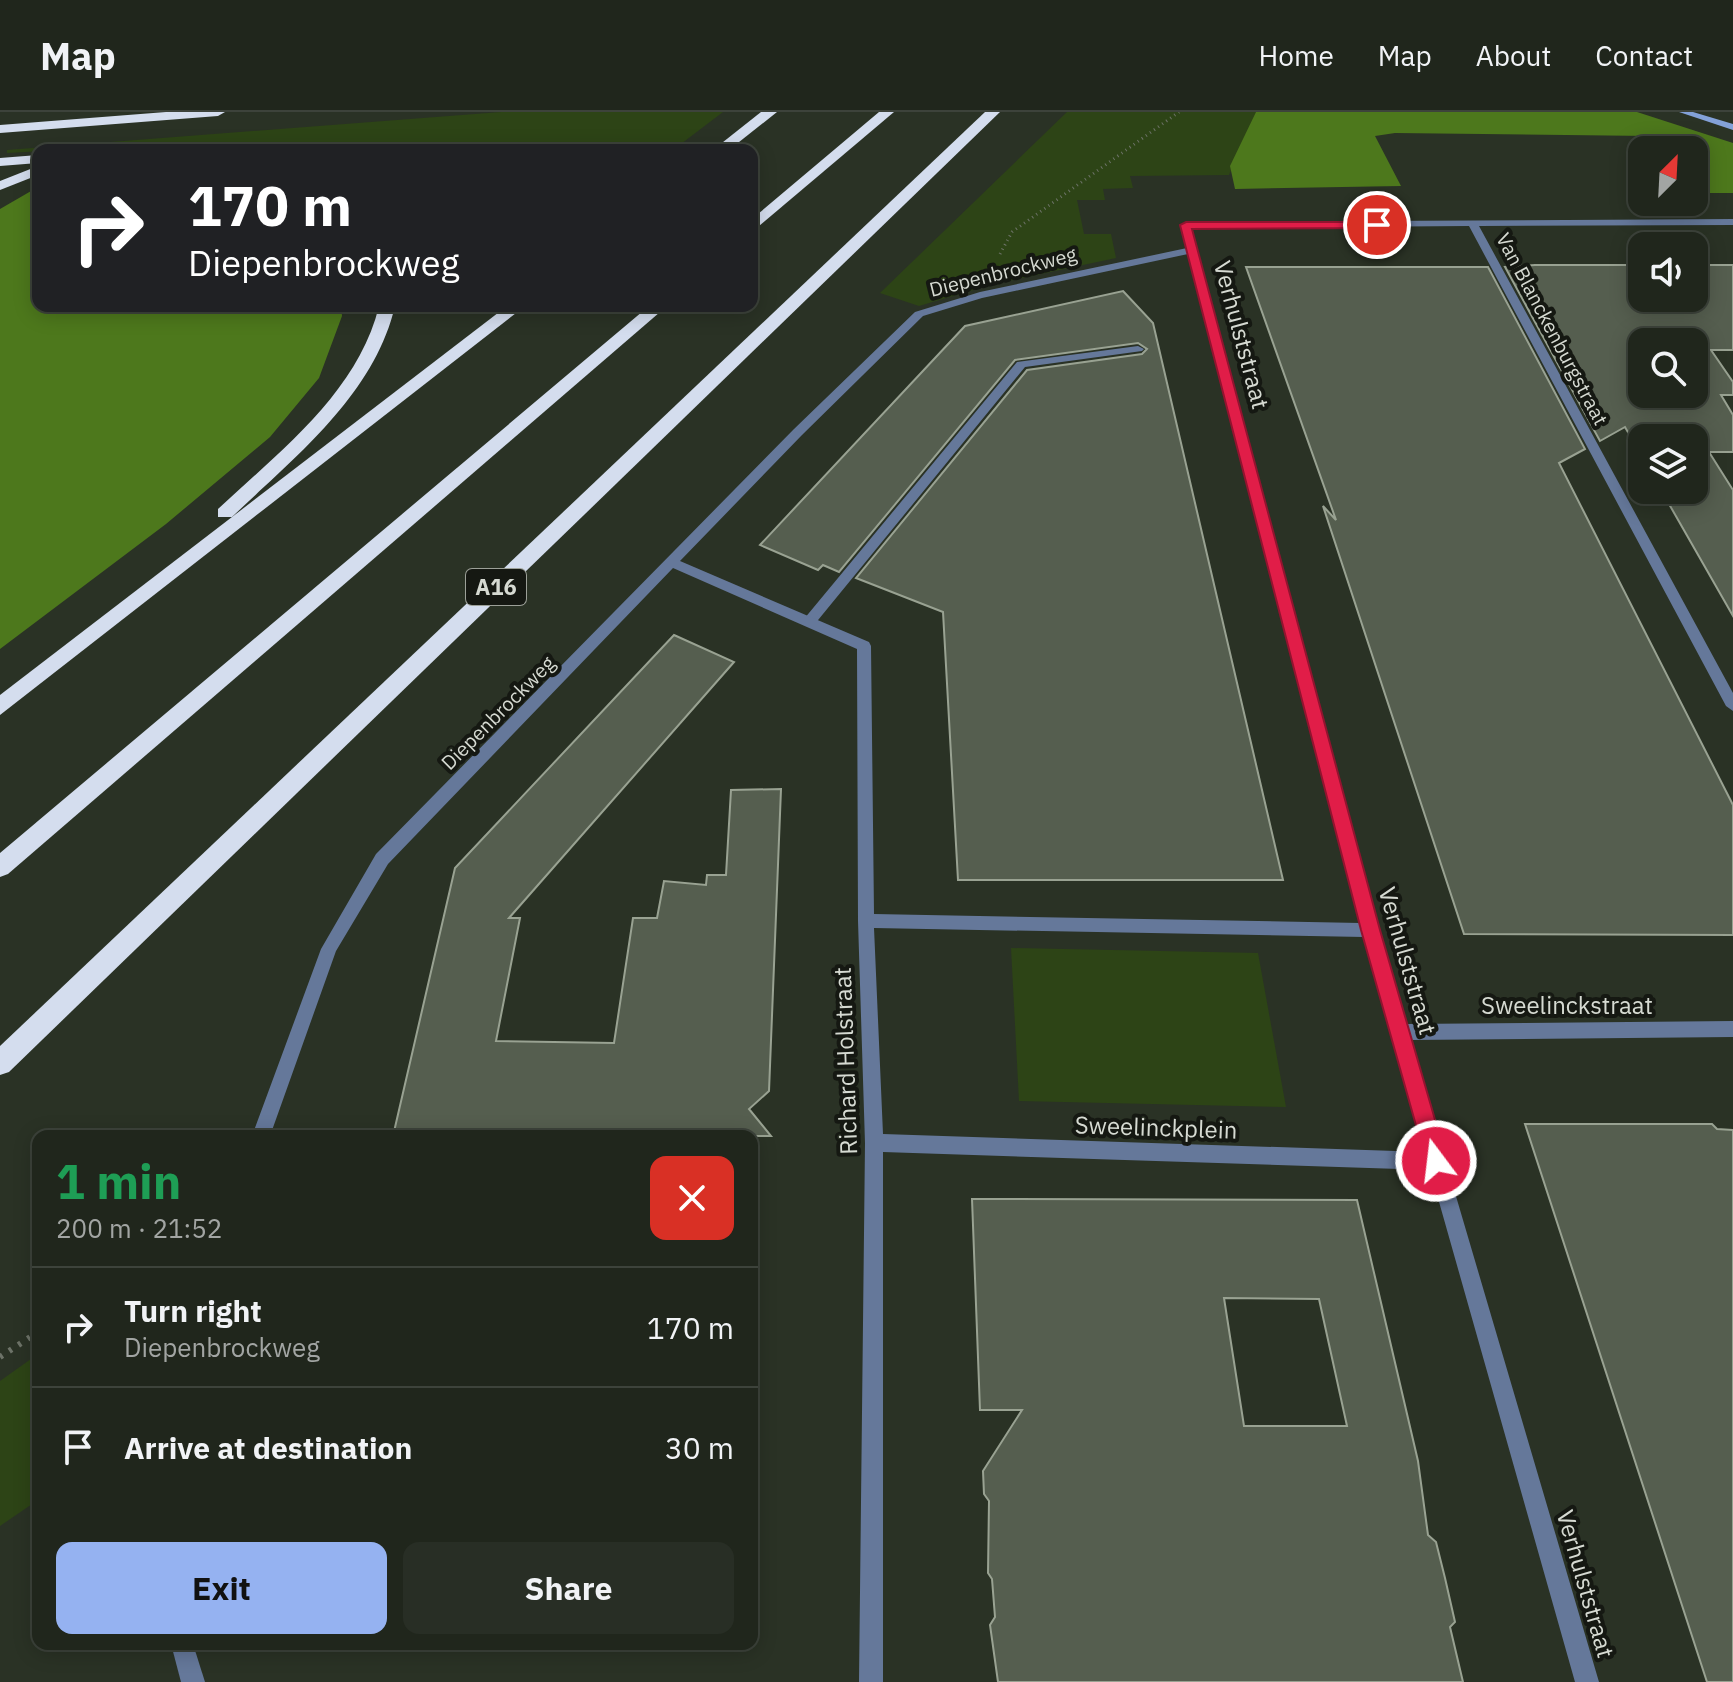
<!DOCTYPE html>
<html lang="en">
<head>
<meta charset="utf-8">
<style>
  body { margin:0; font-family:"IBM Plex Sans",sans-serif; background:#282e25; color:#f1f3f6; height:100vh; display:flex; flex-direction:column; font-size:30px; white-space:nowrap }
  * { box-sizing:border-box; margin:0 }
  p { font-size:26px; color:#a2a5a3 }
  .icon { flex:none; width:44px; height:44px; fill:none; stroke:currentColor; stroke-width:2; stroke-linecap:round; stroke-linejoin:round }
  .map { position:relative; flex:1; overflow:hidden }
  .panel { position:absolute; left:32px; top:1018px; width:726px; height:520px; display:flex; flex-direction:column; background:#20261c; border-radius:16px; box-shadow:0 4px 20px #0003,0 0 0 2px #3d433b }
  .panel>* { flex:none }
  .top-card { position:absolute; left:32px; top:32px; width:726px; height:168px; border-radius:16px; box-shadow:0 4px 20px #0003,0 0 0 2px #3d433b; background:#202124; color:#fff; overflow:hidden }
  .needle { width:52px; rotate:24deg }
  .controls { position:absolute; left:1628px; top:24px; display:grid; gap:16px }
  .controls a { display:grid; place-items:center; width:80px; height:80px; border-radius:16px; background:#20261c; box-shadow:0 4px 20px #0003,0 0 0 2px #3d433b; font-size:40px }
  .pin { position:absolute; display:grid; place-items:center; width:68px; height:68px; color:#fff; margin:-34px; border:4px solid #fff; border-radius:50%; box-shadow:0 2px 8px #0007 }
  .me { position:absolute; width:88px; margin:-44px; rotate:345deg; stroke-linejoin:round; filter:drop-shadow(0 0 6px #0008) }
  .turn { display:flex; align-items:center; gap:28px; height:168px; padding:0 24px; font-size:36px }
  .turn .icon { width:104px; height:104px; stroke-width:2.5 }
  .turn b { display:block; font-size:56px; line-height:68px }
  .round { display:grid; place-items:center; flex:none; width:84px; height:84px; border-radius:16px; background:#282e25 }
  .headline { display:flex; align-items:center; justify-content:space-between; height:136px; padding:0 24px }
  h1 { font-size:48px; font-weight:800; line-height:60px; color:#1e9e55 }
  .cta { display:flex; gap:16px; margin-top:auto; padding:16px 24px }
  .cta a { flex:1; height:92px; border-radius:16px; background:#95b2f1; color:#111; font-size:32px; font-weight:800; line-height:92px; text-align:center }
  .cta a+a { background:#282e25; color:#f1f3f6 }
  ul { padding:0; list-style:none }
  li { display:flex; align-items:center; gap:24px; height:120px; padding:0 24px; border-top:2px solid #3d433b }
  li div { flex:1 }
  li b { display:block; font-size:30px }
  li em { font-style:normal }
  header { display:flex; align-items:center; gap:48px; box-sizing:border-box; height:112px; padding:0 40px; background:#20261c; border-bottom:2px solid #3d433b }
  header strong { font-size:38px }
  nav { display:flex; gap:44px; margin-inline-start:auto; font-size:28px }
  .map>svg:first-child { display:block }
  .green { fill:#2d4416 }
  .forest { fill:#4d781c }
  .building { fill:#555e4f; stroke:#99a292; stroke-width:2; fill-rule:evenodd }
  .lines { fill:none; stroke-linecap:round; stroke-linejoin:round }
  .path-far1 { stroke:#6d7368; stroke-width:3; stroke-dasharray:1 4; stroke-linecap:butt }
  .path { stroke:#6d7368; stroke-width:6; stroke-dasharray:3 8; stroke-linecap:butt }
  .lane { fill:#65789a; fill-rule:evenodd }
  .street { fill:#65789a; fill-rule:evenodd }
  .secondary { fill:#83a1d8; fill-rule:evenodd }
  .highway { fill:#d4ddee; fill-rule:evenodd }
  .route { fill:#e11d48; stroke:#92132f; stroke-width:2 }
  .labels { text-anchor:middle; stroke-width:8; stroke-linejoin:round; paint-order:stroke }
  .far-street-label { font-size:20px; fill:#d6dad2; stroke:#151812 }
  .shield { fill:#151812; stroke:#9ca098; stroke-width:2 }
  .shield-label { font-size:22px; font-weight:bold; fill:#d6dad2 }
  .street-label { font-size:24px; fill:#d6dad2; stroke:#151812 }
</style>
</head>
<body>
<header>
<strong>Map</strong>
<nav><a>Home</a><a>Map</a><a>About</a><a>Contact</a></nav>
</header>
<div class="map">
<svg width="1733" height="1570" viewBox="0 0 1733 1570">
  <rect width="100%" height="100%" fill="#2a3225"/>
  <!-- green -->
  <g class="green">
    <path d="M501,0H723L673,38L119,35L7,41V38Z"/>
    <path d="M1067,0H1256L1229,63L1130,64L1133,76L1103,77L1105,88H1077L1084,122H1111L1116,146L994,172L919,194L880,181Z"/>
    <path d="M1011,836L1258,841L1286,995L1019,989Z"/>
    <path d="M38,1242V1388L0,1414V1269Z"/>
  </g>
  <!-- forest -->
  <g class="forest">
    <path d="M1256,0H1637L1733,31V81H1702L1694,72V38H1662L1649,24L1395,21L1375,24L1401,74L1235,77L1230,54Z"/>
    <path d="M38,75V194H341L342,204L319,266L270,325L166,412L0,537V97Z"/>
  </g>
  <!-- building -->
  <g class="building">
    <path d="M1535,153H1642V186H1694V153H1733V238H1711L1733,270V283H1721L1733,303V340H1709L1733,378V504L1661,378H1694V326H1642V345L1625,315L1600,329L1505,155ZM1642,230H1694V282H1642Z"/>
    <path d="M1246,155H1488L1585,337L1559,351L1733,693V823L1464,822L1323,394L1336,408Z"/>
    <path d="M1123,179L1153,211L1283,768H958L943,500L856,466L1027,258L1142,242L1147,237L1138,231L1015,248L839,460L823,453L818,458L760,433L965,214Z"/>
    <path d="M674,523L734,550L509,806H520L496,929L614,931L633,806H657L664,769L706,773L707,763H726L731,678L781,677L769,979L749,997L771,1024H393L455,756Z"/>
    <path d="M1525,1012H1712L1717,1017L1733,1018V1570H1707Z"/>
    <path d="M972,1087L1357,1088L1418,1349L1428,1423L1436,1430L1445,1466L1455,1510L1450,1515L1463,1570H998L990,1513L995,1505L992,1467L988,1461L989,1389L984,1382L983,1359L1022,1298H980ZM1224,1186L1319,1187L1347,1314H1244Z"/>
  </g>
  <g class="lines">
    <!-- path-far1 -->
    <path class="path-far1" d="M1000,142L1012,120L1179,0"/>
    <!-- path -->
    <path class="path" d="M0,1245L38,1220"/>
    <!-- lane -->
    <path class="lane" d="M1138,234L1144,237L1142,239L1025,255L814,513H804V507L1017,250Z"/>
    <!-- street -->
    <g class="street">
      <path d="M1733,107V113L1479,114L1733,581V599L1726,594L1469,114L1192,116L1378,818L1406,912L1733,909V925L1410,928L1599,1570H1575L1430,1058L883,1040V1570H859L865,1031L858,809L857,537L673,456L388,752L336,839L270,1024H252L321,837L376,742L794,317L915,200L980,180L1187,136L1181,113L1186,110ZM1188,142L1360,811L874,802L871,534L869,530L680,449L802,323L923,204L982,186ZM874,816L1364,825L1425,1040L883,1022Z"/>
      <path d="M171,1532H193L205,1570H181Z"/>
    </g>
    <!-- secondary -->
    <path class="secondary" d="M1679,0H1693L1733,12V18Z"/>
    <!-- highway -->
    <g class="highway">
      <path d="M166,0H225L218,4L0,21V13Z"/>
      <path d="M761,0H777L729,38H713Z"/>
      <path d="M879,0H894L752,120V107Z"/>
      <path d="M985,0H1000L9,960L0,963V934Z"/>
      <path d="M38,43V51L0,54V46Z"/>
      <path d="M38,54V63L0,78V69Z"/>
      <path d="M379,194H395C374,283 295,345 232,405H218V397C281,338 358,280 379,194Z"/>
      <path d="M507,194H525L0,603V583Z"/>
      <path d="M649,194H667L8,762L0,765V741Z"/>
    </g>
  </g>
  <!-- route -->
  <path class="route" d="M1186,110H1377L1383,113L1377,116L1192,117L1380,818L1447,1049L1444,1056L1436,1059L1429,1056L1426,1049L1361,818L1180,113Z"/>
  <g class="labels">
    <!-- far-street labels -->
    <g class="far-street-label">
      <text transform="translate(1003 160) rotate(-14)" y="7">Diepenbrockweg</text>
      <text transform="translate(1552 217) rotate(62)" y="7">Van Blanckenburgstraat</text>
      <text transform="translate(498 601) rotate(-45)" y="7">Diepenbrockweg</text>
    </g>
    <!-- shield labels -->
    <rect class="shield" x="466" y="457" width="60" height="36" rx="6"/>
    <g class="shield-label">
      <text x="496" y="483">A16</text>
    </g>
    <!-- street labels -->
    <g class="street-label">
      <text transform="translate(1241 223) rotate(75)" y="8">Verhulststraat</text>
      <text transform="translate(1407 849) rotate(74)" y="8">Verhulststraat</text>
      <text x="1567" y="902">Sweelinckstraat</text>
      <text transform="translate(846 949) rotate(-92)" y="8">Richard Holstraat</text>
      <text transform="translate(1156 1016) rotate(2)" y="8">Sweelinckplein</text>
      <text transform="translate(1585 1472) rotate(74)" y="8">Verhulststraat</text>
    </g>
  </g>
</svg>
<div class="controls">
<a><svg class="needle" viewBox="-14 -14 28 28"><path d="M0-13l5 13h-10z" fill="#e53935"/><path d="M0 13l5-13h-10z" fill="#a2a5a3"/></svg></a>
<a><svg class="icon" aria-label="sound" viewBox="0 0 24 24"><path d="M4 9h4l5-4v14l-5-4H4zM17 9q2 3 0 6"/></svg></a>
<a><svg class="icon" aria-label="search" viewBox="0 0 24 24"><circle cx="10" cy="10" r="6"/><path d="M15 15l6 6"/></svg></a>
<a><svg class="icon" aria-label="layers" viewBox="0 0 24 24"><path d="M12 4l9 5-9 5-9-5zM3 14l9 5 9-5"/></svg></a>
</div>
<div class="pin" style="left:1377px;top:113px;background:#d93025"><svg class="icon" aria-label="arrive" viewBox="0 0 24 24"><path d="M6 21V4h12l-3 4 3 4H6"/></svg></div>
<svg class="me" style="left:1436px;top:1049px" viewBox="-20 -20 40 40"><circle r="17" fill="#e11d48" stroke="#fff" stroke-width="3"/><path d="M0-11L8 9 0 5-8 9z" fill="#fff"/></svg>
<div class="top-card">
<div class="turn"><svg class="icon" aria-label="right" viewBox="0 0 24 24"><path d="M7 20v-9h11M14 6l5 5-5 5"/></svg><div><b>170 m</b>Diepenbrockweg</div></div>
</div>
<section class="panel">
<div class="headline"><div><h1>1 min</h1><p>200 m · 21:52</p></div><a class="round" style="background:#d93025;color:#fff"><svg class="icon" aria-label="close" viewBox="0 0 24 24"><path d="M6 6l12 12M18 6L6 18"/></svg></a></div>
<ul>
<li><svg class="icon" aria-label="right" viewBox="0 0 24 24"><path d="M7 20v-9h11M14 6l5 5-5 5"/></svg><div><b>Turn right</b><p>Diepenbrockweg</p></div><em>170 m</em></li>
<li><svg class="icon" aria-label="arrive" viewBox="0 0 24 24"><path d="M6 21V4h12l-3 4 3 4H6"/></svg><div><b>Arrive at destination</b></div><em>30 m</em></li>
</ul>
<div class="cta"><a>Exit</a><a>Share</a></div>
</section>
</div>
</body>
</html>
